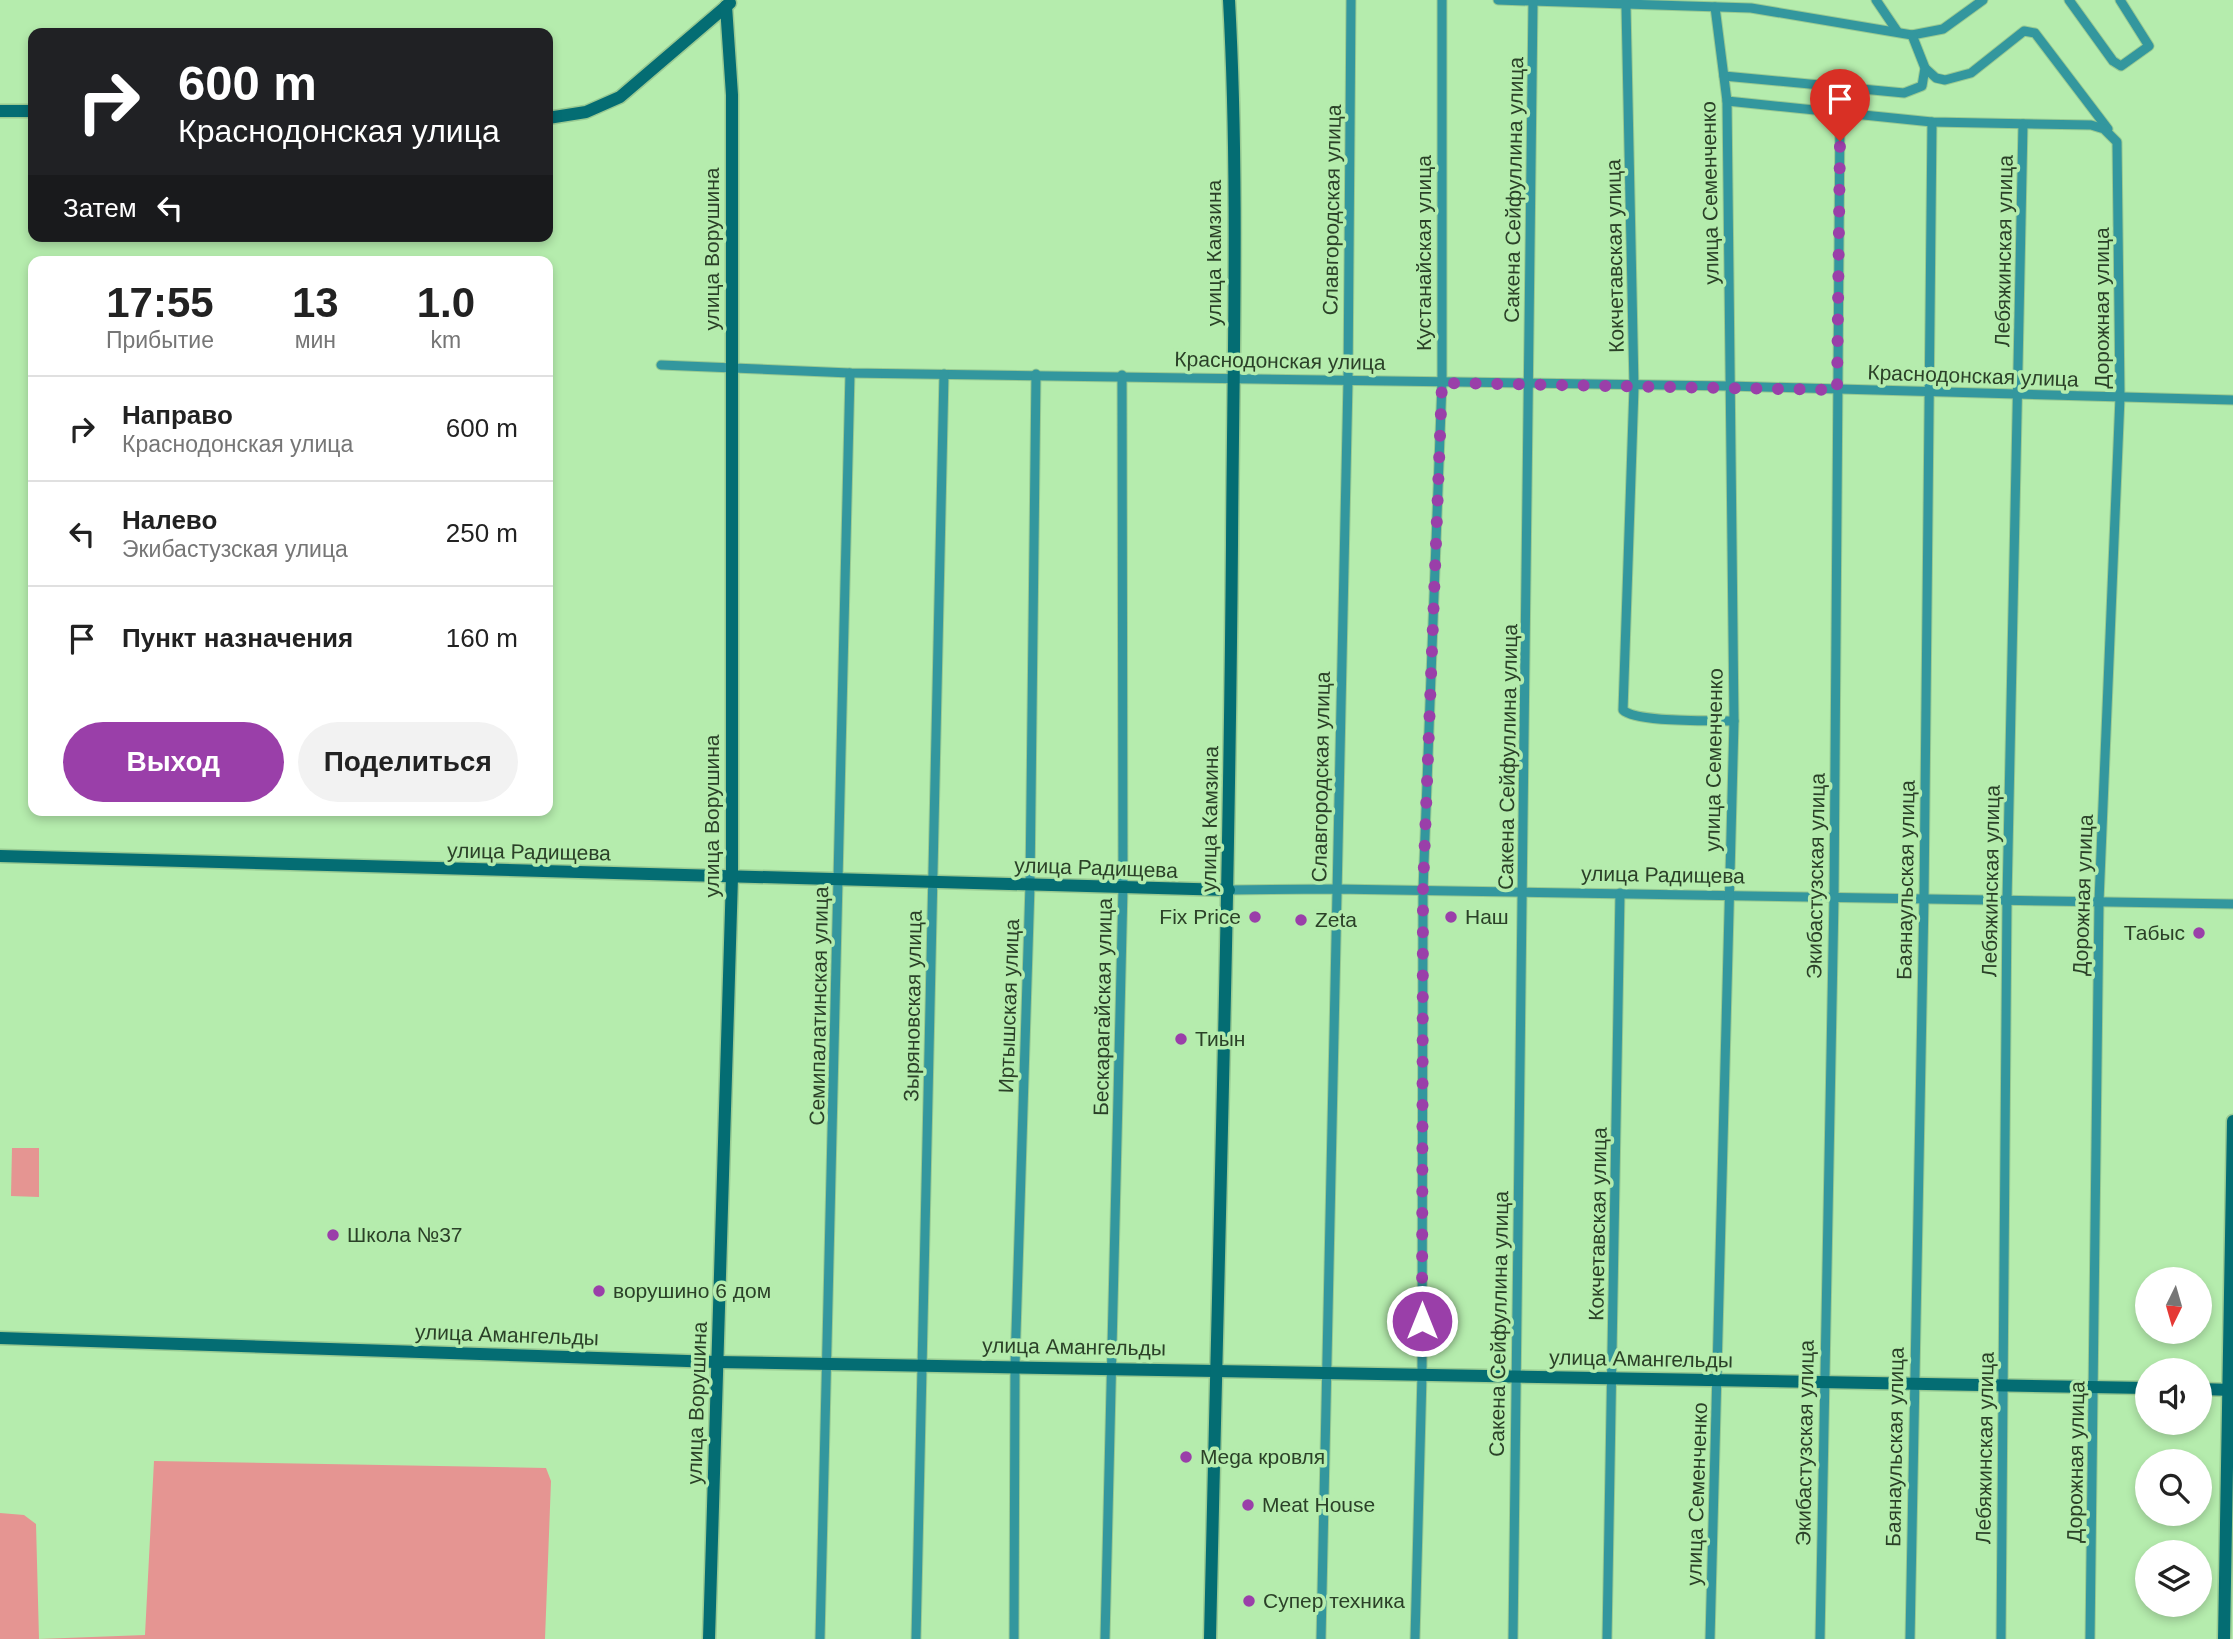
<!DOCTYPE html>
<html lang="ru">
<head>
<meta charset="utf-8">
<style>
  body { margin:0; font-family:Arial,sans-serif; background:#f2f2f2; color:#222; height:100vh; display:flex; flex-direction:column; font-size:26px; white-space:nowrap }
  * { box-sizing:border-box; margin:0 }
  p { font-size:23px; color:#767676 }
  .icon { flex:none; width:38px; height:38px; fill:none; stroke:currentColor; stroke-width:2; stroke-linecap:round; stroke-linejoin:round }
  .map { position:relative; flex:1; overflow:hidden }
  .side { position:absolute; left:28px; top:256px; width:525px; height:560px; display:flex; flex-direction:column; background:#fff; border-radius:14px; box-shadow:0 4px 10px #0003 }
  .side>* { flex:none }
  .guide { position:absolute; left:28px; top:28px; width:525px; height:214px; border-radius:14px; box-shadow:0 4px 10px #0003; background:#202124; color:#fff; overflow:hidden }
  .needle { width:46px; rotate:185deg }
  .fabs { position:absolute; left:2135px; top:1267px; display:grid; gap:14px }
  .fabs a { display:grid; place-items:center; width:77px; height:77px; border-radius:50%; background:#fff; box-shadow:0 4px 10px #0003; font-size:35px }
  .pin { position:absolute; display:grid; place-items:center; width:60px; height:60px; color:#fff; margin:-72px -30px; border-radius:50% 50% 50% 0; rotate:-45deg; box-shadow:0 0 7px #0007 }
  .pin .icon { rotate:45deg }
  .me { position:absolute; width:77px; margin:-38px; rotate:0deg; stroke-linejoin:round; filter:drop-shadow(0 0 5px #0008) }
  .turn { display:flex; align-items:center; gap:24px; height:147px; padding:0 35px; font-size:32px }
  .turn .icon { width:91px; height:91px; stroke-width:2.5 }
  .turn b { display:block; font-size:49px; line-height:60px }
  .then { display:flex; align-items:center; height:66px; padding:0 35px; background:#0003; gap:14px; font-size:26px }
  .eta { display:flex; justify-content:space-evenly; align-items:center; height:119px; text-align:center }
  .eta b { font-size:42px; font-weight:600; line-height:49px }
  .action { display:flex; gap:14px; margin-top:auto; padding:14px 35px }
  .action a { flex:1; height:80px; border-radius:42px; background:#9a3fa9; color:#fff; font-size:28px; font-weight:600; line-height:80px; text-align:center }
  .action a+a { background:#f2f2f2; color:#222 }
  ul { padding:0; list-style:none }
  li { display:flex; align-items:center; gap:21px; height:105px; padding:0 35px; border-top:2px solid #e0e0e0 }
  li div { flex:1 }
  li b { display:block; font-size:26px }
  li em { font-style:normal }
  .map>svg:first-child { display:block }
  .green { fill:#e59592 }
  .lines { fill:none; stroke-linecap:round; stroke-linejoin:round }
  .street-casing { stroke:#99ca92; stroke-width:11 }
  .secondary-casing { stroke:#99ca92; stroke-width:15 }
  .street { stroke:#33979e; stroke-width:9 }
  .secondary { stroke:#046d73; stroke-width:12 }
  .route { stroke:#9a3fa9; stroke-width:12; stroke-dasharray:0 21.6 }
  .poi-dot { fill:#9a3fa9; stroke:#b5ecad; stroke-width:2.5 }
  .labels { text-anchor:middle; stroke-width:7; stroke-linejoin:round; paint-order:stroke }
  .street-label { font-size:21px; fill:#2b4128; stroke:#b5ecad }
  .poi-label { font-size:21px; fill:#2b4128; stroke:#b5ecad; text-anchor:start }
</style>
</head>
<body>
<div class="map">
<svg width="2233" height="1639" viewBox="0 0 2233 1639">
  <rect width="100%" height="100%" fill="#b5ecad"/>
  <!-- green -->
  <g class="green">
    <path d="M12,1148H39V1197L11,1196Z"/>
    <path d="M154,1461L546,1468L551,1481L545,1639H0V1513L24,1515L36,1524L39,1639L145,1635Z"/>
  </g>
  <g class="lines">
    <!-- street casing -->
    <g class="street-casing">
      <g id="street">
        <path d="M1498,0L1751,8L1912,35L1943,29L1983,0"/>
        <path d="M1621,0L1626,6L1634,387L1623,710C1636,723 1713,720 1734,721"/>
        <path d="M1876,0L1897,31"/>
        <path d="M2069,0L2113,61L2121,66L2149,46L2120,0"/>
        <path d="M1925,68L1936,78L1945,80L1971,73L2024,31L2035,33L2108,129"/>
        <path d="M1724,76L1904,93L1922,86L1925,68L1912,35"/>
        <path d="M1727,101L1932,122L2091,125L2104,129L2117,142L2120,397L2099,901L2090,1639"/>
        <path d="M661,365L850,373L1729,386L2233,400"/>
        <path d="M1229,890L1336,889L2233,904"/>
        <path d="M820,1639L850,373"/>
        <path d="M916,1639L944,374"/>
        <path d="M1014,1639L1015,1365L1030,885L1036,374"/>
        <path d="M1105,1639L1123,888L1122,375"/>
        <path d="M1321,1639L1348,381L1351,0"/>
        <path d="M1415,1639L1422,1375L1423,890L1442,382V0"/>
        <path d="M1513,1639L1533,2"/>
        <path d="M1607,1639L1620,893"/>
        <path d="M1710,1639L1734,721L1727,101L1715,7"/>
        <path d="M1820,1639L1834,897L1840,114"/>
        <path d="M1910,1639L1924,898L1932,122"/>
        <path d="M2001,1639L2007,900L2023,124"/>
      </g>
    </g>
    <!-- secondary casing -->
    <g class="secondary-casing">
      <g id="secondary">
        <path d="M0,111H33"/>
        <path d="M548,118L586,112L620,97L730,3"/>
        <path d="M0,856L1229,890"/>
        <path d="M0,1338L717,1362L2147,1388"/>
        <path d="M2200,1389L2233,1390"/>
        <path d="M709,1639L732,877V95L726,6"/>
        <path d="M1210,1639C1218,1274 1229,909 1232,544C1233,363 1239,181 1229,0"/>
        <path d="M2224,1639L2233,1121"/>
      </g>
    </g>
    <!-- street -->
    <use href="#street" class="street"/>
    <!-- secondary -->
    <use href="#secondary" class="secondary"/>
  </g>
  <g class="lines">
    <!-- route -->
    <path class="route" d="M1422,1321L1423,890L1442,383L1837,390L1840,141"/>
  </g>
  <!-- markers -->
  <g class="poi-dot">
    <circle cx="1255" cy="917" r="7"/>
    <circle cx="1451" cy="917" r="7"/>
    <circle cx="1301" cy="920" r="7"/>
    <circle cx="2199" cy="933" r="7"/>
    <circle cx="1181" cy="1039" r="7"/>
    <circle cx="333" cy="1235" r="7"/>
    <circle cx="599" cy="1291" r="7"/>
    <circle cx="1186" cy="1457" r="7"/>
    <circle cx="1248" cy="1505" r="7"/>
    <circle cx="1249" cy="1601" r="7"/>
  </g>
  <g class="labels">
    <!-- street labels -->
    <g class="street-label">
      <text transform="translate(1514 190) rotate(-89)" y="7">Сакена Сейфуллина улица</text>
      <text transform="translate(1710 193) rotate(-91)" y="7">улица Семенченко</text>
      <text transform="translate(1332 210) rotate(-89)" y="7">Славгородская улица</text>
      <text transform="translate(712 249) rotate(-90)" y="7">улица Ворушина</text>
      <text transform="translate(2004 251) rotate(-89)" y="7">Лебяжинская улица</text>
      <text transform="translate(1214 253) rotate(-90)" y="7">улица Камзина</text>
      <text transform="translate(1424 253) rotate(-90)" y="7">Кустанайская улица</text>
      <text transform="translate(1615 256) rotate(-91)" y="7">Кокчетавская улица</text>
      <text transform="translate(2102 308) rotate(-90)" y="7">Дорожная улица</text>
      <text transform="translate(1280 361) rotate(1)" y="7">Краснодонская улица</text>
      <text transform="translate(1973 376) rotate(2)" y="7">Краснодонская улица</text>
      <text transform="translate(1508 757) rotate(-89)" y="7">Сакена Сейфуллина улица</text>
      <text transform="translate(1714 760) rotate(-89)" y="7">улица Семенченко</text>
      <text transform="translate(1321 777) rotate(-89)" y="7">Славгородская улица</text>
      <text transform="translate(712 816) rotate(-90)" y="7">улица Ворушина</text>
      <text transform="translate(1210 819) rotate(-89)" y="7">улица Камзина</text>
      <text transform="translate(529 852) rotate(1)" y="7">улица Радищева</text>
      <text transform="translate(1096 868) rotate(2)" y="7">улица Радищева</text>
      <text transform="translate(1663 875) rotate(1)" y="7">улица Радищева</text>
      <text transform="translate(1816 876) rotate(-89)" y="7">Экибастузская улица</text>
      <text transform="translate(1906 880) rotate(-89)" y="7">Баянаульская улица</text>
      <text transform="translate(1991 881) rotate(-89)" y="7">Лебяжинская улица</text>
      <text transform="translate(2083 895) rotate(-88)" y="7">Дорожная улица</text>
      <text transform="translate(819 1006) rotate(-89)" y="7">Семипалатинская улица</text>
      <text transform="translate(913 1006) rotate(-89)" y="7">Зыряновская улица</text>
      <text transform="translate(1009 1006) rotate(-88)" y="7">Иртышская улица</text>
      <text transform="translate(1103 1007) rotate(-89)" y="7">Бескарагайская улица</text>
      <text transform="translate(1598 1224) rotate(-89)" y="7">Кокчетавская улица</text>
      <text transform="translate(1499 1324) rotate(-89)" y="7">Сакена Сейфуллина улица</text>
      <text transform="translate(507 1335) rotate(2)" y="7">улица Амангельды</text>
      <text transform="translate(1074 1347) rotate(1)" y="7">улица Амангельды</text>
      <text transform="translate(1641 1359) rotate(1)" y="7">улица Амангельды</text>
      <text transform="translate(697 1403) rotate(-88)" y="7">улица Ворушина</text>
      <text transform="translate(1805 1443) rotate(-89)" y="7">Экибастузская улица</text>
      <text transform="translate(1895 1447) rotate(-89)" y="7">Баянаульская улица</text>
      <text transform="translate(1985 1448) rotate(-89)" y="7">Лебяжинская улица</text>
      <text transform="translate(2076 1462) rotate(-89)" y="7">Дорожная улица</text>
      <text transform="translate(1697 1494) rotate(-88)" y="7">улица Семенченко</text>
    </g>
    <!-- poi labels -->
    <g class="poi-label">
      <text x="1241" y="924" text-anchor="end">Fix Price</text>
      <text x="1465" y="924">Наш</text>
      <text x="1315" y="927">Zeta</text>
      <text x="2185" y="940" text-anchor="end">Табыс</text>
      <text x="1195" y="1046">Тиын</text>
      <text x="347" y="1242">Школа №37</text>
      <text x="613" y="1298">ворушино 6 дом</text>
      <text x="1200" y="1464">Mega кровля</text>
      <text x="1262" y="1512">Meat House</text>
      <text x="1263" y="1608">Супер техника</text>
    </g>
  </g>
</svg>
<div class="fabs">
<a><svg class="needle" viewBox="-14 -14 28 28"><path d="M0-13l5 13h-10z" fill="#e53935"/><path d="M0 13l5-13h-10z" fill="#767676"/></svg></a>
<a><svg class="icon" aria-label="sound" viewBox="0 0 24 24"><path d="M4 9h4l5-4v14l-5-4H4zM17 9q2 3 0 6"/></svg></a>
<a><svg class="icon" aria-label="search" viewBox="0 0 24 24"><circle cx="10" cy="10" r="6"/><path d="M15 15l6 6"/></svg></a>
<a><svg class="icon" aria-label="layers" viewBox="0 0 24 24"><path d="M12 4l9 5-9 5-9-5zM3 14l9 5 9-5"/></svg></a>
</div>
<div class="pin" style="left:1840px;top:141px;background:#d93025"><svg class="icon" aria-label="arrive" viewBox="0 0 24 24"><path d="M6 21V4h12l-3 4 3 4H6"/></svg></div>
<svg class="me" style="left:1422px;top:1321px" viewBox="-20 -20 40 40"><circle r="17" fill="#9a3fa9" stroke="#fff" stroke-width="3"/><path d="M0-11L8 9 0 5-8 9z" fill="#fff"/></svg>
<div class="guide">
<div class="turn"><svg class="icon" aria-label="right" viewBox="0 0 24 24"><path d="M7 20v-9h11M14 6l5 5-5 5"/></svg><div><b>600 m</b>Краснодонская улица</div></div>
<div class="then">Затем<svg class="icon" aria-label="left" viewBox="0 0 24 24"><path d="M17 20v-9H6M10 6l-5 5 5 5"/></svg></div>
</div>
<section class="side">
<div class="eta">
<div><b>17:55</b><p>Прибытие</p></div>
<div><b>13</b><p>мин</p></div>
<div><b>1.0</b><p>km</p></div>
</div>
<ul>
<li><svg class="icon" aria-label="right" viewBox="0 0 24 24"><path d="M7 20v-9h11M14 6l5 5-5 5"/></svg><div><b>Направо</b><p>Краснодонская улица</p></div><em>600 m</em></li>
<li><svg class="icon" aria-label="left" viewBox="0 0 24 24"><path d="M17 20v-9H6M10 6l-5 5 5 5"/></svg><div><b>Налево</b><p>Экибастузская улица</p></div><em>250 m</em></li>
<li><svg class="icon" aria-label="arrive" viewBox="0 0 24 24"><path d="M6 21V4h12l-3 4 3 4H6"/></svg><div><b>Пункт назначения</b></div><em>160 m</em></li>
</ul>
<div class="action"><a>Выход</a><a>Поделиться</a></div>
</section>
</div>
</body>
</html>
